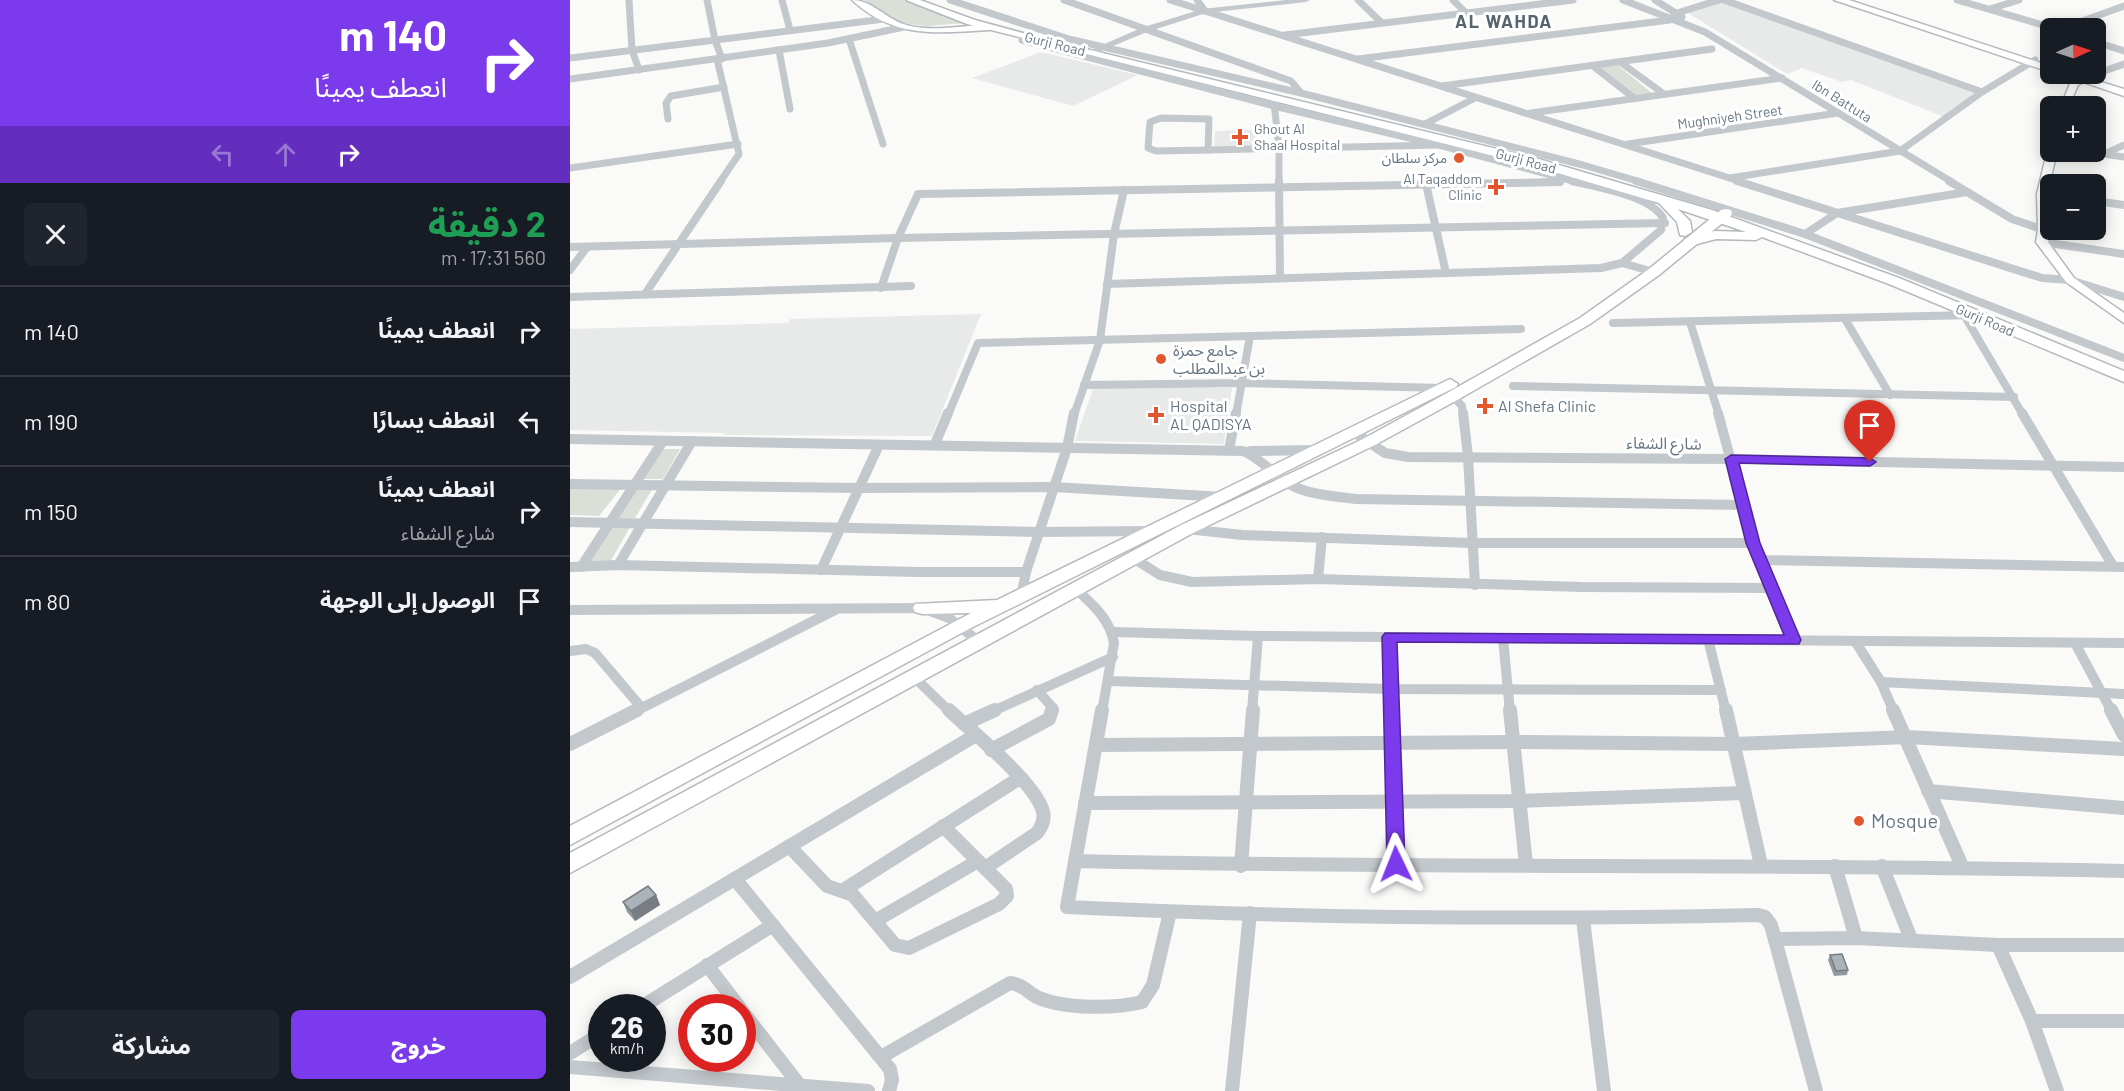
<!DOCTYPE html>
<html lang="ar">
<head>
<meta charset="utf-8">
<style>
  body { margin:0; font-family:Barlow,"Noto Sans Arabic",sans-serif; background:#20242c; color:#f1f3f6; direction:rtl; height:100vh; display:flex; flex-direction:column; font-size:22px; white-space:nowrap }
  * { box-sizing:border-box; margin:0 }
  p { font-size:20px; color:#9ea1a6 }
  .icon { flex:none; width:33px; height:33px; fill:none; stroke:currentColor; stroke-width:2; stroke-linecap:round; stroke-linejoin:round }
  .map { position:relative; flex:1; overflow:hidden; direction:ltr }
  .details { display:flex; flex-direction:column; background:#171b24; width:570px }
  .details>* { flex:none }
  .guide { background:#7c3aed; color:#fff; overflow:hidden }
  .needle { width:39px; rotate:87deg }
  .buttons { position:absolute; left:1470px; top:18px; display:grid; gap:12px }
  .buttons a { display:grid; place-items:center; width:66px; height:66px; border-radius:9px; background:#171b24; box-shadow:0 3px 15px #0003; font-size:30px }
  .speed { position:absolute; left:18px; top:994px; display:flex; gap:12px; font-size:30px; font-weight:700; text-align:center }
  .speed>* { display:grid; place-content:center; width:78px; height:78px; border-radius:50%; background:#171b24; box-shadow:0 3px 15px #0003; line-height:1 }
  .speed small { font-size:15px; font-weight:400 }
  .speed .limit { border:9px solid #d22; background:#fff; color:#111 }
  .pin { position:absolute; display:grid; place-items:center; width:51px; height:51px; color:#fff; margin:-62px -26px; border-radius:50% 50% 50% 0; rotate:-45deg; box-shadow:0 0 6px #0007 }
  .pin .icon { rotate:45deg }
  .me { position:absolute; width:66px; margin:-33px; rotate:358deg; stroke-linejoin:round; filter:drop-shadow(0 0 4px #0008) }
  .turn { display:flex; align-items:center; gap:21px; height:126px; padding:0 24px; font-size:27px }
  .turn .icon { width:78px; height:78px; stroke-width:2.5 }
  .turn b { display:block; font-size:42px; line-height:51px }
  .lanes { display:flex; align-items:center; height:57px; padding:0 24px; background:#0003; justify-content:center; gap:30px; direction:ltr }
  .lanes .off { opacity:.35 }
  .round { display:grid; place-items:center; flex:none; width:63px; height:63px; border-radius:9px; background:#20242c }
  .overview { display:flex; align-items:center; justify-content:space-between; height:102px; padding:0 24px }
  h1 { font-size:36px; font-weight:700; line-height:45px; color:#1e9e55 }
  .primary-button { display:flex; gap:12px; margin-top:auto; padding:12px 24px }
  .primary-button a { flex:1; height:69px; border-radius:9px; background:#7c3aed; color:#fff; font-size:24px; font-weight:700; line-height:69px; text-align:center }
  .primary-button a+a { background:#20242c; color:#f1f3f6 }
  ul { padding:0; list-style:none }
  li { display:flex; align-items:center; gap:18px; height:90px; padding:0 24px; border-top:2px solid #363941 }
  li div { flex:1 }
  li b { display:block; font-size:22px }
  li em { font-style:normal }
  main { display:flex; flex:1; min-height:0 }
  .map>svg:first-child { display:block }
  .built { fill:#e8e9e9 }
  .green { fill:#dadfd7 }
  .lines { fill:none; stroke-linecap:round; stroke-linejoin:round }
  .secondary-casing { stroke:#b3babf; stroke-width:3 }
  .primary-casing { stroke:#b5babe; stroke-width:3 }
  .trunk-casing { stroke:#b4b9bd; stroke-width:3 }
  .minor-far3 { stroke:#c3c8cc; stroke-width:7 }
  .minor-far2 { stroke:#c3c8cc; stroke-width:8 }
  .minor-far1 { stroke:#c3c8cc; stroke-width:10 }
  .minor { stroke:#c3c8cc; stroke-width:14 }
  .tertiary { fill:#c3c8cc; fill-rule:evenodd }
  .secondary { fill:#fff; fill-rule:evenodd }
  .primary { fill:#fff; fill-rule:evenodd }
  .trunk { fill:#fff; fill-rule:evenodd }
  .wall { fill:#929a9f }
  .shaded-wall { fill:#777d82 }
  .building { fill:#aab3b9; stroke:#777d82; stroke-width:1.5 }
  .route { fill:#7c3aed; stroke:#51269a; stroke-width:1.5 }
  .poi-dot { fill:#e4572e; stroke:#fff; stroke-width:2 }
  .labels { text-anchor:middle; stroke-width:6; stroke-linejoin:round; paint-order:stroke }
  .far-street-label { font-size:14px; fill:#657683; stroke:#fff }
  .far-poi-label { font-size:14px; fill:#657683; stroke:#fff; text-anchor:end }
  .poi-label { font-size:16px; fill:#657683; stroke:#fff; text-anchor:start }
  .street-label { font-size:16px; fill:#657683; stroke:#fff }
  .far-district-label { font-size:18px; font-weight:bold; letter-spacing:1.5px; fill:#57646e; stroke:#fff }
  .near-poi-label { font-size:20px; fill:#657683; stroke:#fff; text-anchor:start }
</style>
</head>
<body>
<main>
<div class="map">
<svg width="1554" height="1091" viewBox="0 0 1554 1091">
  <rect width="100%" height="100%" fill="#fafaf8"/>
  <!-- built -->
  <g class="built">
    <path d="M1151,2L1404,93L1377,118L1281,80L1272,82L1232,68L1217,74L1118,13Z"/>
    <path d="M471,52L568,75L503,106L402,78Z"/>
    <path d="M697,130L696,143L693,146H644L645,131Z"/>
    <path d="M411,314L362,436L154,435L155,433L0,430V329L218,323L220,319Z"/>
    <path d="M524,386L662,388L654,444L505,441Z"/>
  </g>
  <!-- green -->
  <g class="green">
    <path d="M294,0H332L397,23L356,26L332,23Z"/>
    <path d="M1046,64L1082,93L1065,95L1029,66Z"/>
    <path d="M90,449H110L93,479H72Z"/>
    <path d="M0,486L52,487L29,516L0,515Z"/>
    <path d="M63,486H84L65,518L43,519Z"/>
    <path d="M38,527H60L40,562H17Z"/>
  </g>
  <g class="lines">
    <!-- secondary casing -->
    <g class="secondary-casing">
      <g id="secondary">
        <path d="M282,0C302,0 316,19 336,25C362,32 392,26 419,24L423,27L419,30C366,33 324,39 282,0Z"/>
        <path d="M1517,74L1525,76L1508,85L1499,106H1491L1501,81Z"/>
        <path d="M1480,149V152H1487L1477,194L1480,230L1478,242L1504,278L1554,313V323L1496,282L1466,242L1468,230L1467,194L1477,152Z"/>
      </g>
    </g>
    <!-- primary casing -->
    <g class="primary-casing">
      <g id="primary">
        <path d="M1264,0H1279L1480,66V72Z"/>
        <path d="M1490,74H1505L1554,89V96Z"/>
        <path d="M1156,209L1161,210L1162,213L1161,216L1089,275L1020,324L889,399L805,445L623,533L0,873V853L611,525L793,439L877,393L1010,318L1079,269L1151,210Z"/>
        <path d="M880,379L888,384L886,387L397,630L0,845V826L401,613L352,614L345,612L343,608L345,604L427,600Z"/>
      </g>
    </g>
    <!-- trunk casing -->
    <g class="trunk-casing">
      <path id="trunk" d="M336,0H350L405,20L475,39L972,160L1142,210L1329,278L1554,371V382L1319,284L1192,237L1186,240L1146,239L1120,246L1115,245L1113,242L1115,239L1145,231L1176,232L1108,209L1120,221L1122,232L1115,236L1110,235L1107,222L1089,203L964,166L397,24Z"/>
    </g>
    <!-- minor-far3 -->
    <g class="minor-far3">
      <path d="M59,0L62,50L69,70"/>
      <path d="M137,0L145,40L152,59"/>
      <path d="M212,0L220,30"/>
      <path d="M380,0L499,39L731,93"/>
      <path d="M494,0L721,81L731,93L1013,165L1071,182"/>
      <path d="M600,0L635,11"/>
      <path d="M627,0L635,11L1172,182"/>
      <path d="M788,0L811,22"/>
      <path d="M883,0L896,13"/>
      <path d="M1053,0L1135,32L1382,182"/>
      <path d="M1085,0L1112,17"/>
      <path d="M1154,0L1412,92"/>
      <path d="M1387,0L1483,28"/>
      <path d="M1420,9L1449,0"/>
      <path d="M1104,14L1149,0"/>
      <path d="M1493,28L1554,6"/>
      <path d="M715,35L1003,0"/>
      <path d="M279,39L313,144"/>
      <path d="M452,40L704,106L869,145L638,150"/>
      <path d="M1526,42L1554,51"/>
      <path d="M209,50L220,109"/>
      <path d="M0,58L314,19"/>
      <path d="M147,59L169,154L150,182"/>
      <path d="M788,59L1100,20"/>
      <path d="M1050,62L1094,94"/>
      <path d="M1023,66L1064,98"/>
      <path d="M1520,76L1554,64"/>
      <path d="M0,79L258,43L334,27"/>
      <path d="M872,86L1142,49"/>
      <path d="M704,102L709,149V182"/>
      <path d="M961,113L1212,78"/>
      <path d="M591,118L639,119L638,150L586,151L578,148L580,122Z"/>
      <path d="M98,119L96,103L101,96L154,87"/>
      <path d="M855,124L905,98"/>
      <path d="M877,144L869,145L1007,182"/>
      <path d="M1058,144L1268,113"/>
      <path d="M1520,152L1554,157"/>
      <path d="M1535,154L1554,145"/>
      <path d="M0,168L168,144"/>
      <path d="M1160,178L1330,151L1412,92L1465,60"/>
      <path d="M973,182H990"/>
    </g>
    <!-- minor-far2 -->
    <g class="minor-far2">
      <path d="M709,181L710,278"/>
      <path d="M1066,181L1235,234L1554,358"/>
      <path d="M1167,181L1472,278L1500,280L1554,297"/>
      <path d="M1379,181L1442,219L1474,230"/>
      <path d="M856,184L876,273"/>
      <path d="M1526,201L1554,205"/>
      <path d="M1235,234L1267,213L1397,192"/>
      <path d="M1472,242L1554,254"/>
      <path d="M0,247L328,238L1095,223"/>
      <path d="M1052,263L1084,272"/>
      <path d="M0,270L17,247"/>
      <path d="M537,284L1031,268L1052,263L1091,230L1093,218C1080,195 1026,187 1002,181"/>
      <path d="M311,288L328,238L348,194L990,182"/>
      <path d="M75,294L151,181"/>
      <path d="M0,297L341,286"/>
      <path d="M1394,315L1453,415"/>
      <path d="M1275,319L1320,395"/>
      <path d="M1120,322L1149,415"/>
      <path d="M1043,323L1404,315"/>
      <path d="M514,385L672,383L872,388"/>
      <path d="M943,386L1444,397"/>
      <path d="M883,396L892,406L893,415"/>
      <path d="M378,415L408,343L951,329"/>
      <path d="M504,415L530,340L544,234L554,190"/>
      <path d="M666,415L680,336"/>
    </g>
    <!-- minor-far1 -->
    <g class="minor-far1">
      <path d="M893,413L898,456L905,585"/>
      <path d="M1148,413L1183,543L1224,640"/>
      <path d="M1452,413L1543,566"/>
      <path d="M784,432L815,453L838,457L1161,459L1554,467"/>
      <path d="M0,439L673,451C690,458 700,471 714,481C735,495 762,496 786,499L1174,505"/>
      <path d="M365,444L378,413"/>
      <path d="M659,450L666,413"/>
      <path d="M680,451L748,450"/>
      <path d="M0,484L289,488L484,487L653,497"/>
      <path d="M0,522L468,532L582,531"/>
      <path d="M617,529L672,535L902,543H1183"/>
      <path d="M563,558L590,575L622,582L748,579L1012,587L1201,588"/>
      <path d="M1189,560L1554,567"/>
      <path d="M48,565L122,441"/>
      <path d="M0,567L48,565L347,572H456L497,448L504,413"/>
      <path d="M11,567L93,441"/>
      <path d="M251,570L309,445"/>
      <path d="M748,579L752,537"/>
      <path d="M506,589C523,605 540,619 544,643L532,712"/>
      <path d="M451,597L456,572"/>
      <path d="M0,610L352,608L379,618L408,641"/>
      <path d="M543,632L688,636L1554,643"/>
      <path d="M820,637L822,712"/>
      <path d="M933,638L940,712"/>
      <path d="M1138,639L1156,712"/>
      <path d="M1285,641L1311,682L1324,712"/>
      <path d="M1505,643L1542,712"/>
      <path d="M0,651L16,649L25,653L71,707"/>
      <path d="M343,676L380,712"/>
      <path d="M538,681L820,689L1151,690"/>
      <path d="M1311,682L1554,694"/>
      <path d="M467,690L483,708L482,712"/>
      <path d="M64,712L265,610"/>
      <path d="M421,712L543,657"/>
      <path d="M682,712L688,636"/>
    </g>
    <!-- minor -->
    <g class="minor">
      <path d="M379,710C401,731 467,784 473,812C475,820 472,826 467,833L415,868"/>
      <path d="M532,710L497,907C727,918 958,920 1188,915L1195,917L1201,925L1246,1091"/>
      <path d="M822,710L826,864"/>
      <path d="M940,710L956,865"/>
      <path d="M1156,710L1191,865"/>
      <path d="M1323,710L1392,866"/>
      <path d="M1541,710L1554,735"/>
      <path d="M394,724L425,710"/>
      <path d="M0,744L67,710"/>
      <path d="M526,745L944,742L1164,744L1337,737L1554,749"/>
      <path d="M421,750L479,719L482,710"/>
      <path d="M1358,791L1554,808"/>
      <path d="M515,803L949,801L1174,793"/>
      <path d="M219,846L257,886L283,895L325,945L339,948L429,904L437,896L436,889L373,826"/>
      <path d="M505,861C855,869 1204,863 1554,871"/>
      <path d="M671,866L683,710"/>
      <path d="M1265,866L1286,938"/>
      <path d="M1312,866L1341,939"/>
      <path d="M165,879L320,1069L322,1080L319,1091"/>
      <path d="M272,891L450,778"/>
      <path d="M1013,919L1034,1091"/>
      <path d="M305,921L408,861"/>
      <path d="M1205,939L1286,938L1428,945H1554"/>
      <path d="M1428,945L1462,1021L1487,1091"/>
      <path d="M137,965L170,1008"/>
      <path d="M0,977L406,735"/>
      <path d="M70,1008L203,925"/>
      <path d="M172,1011L231,1087"/>
      <path d="M1462,1021H1554"/>
      <path d="M0,1053L32,1033"/>
      <path d="M311,1057L440,983C453,984 458,993 469,998C496,1009 544,1009 572,1002L583,985L600,912"/>
      <path d="M0,1067L298,1091"/>
      <path d="M662,1091L680,913"/>
    </g>
    <!-- tertiary -->
    <path class="tertiary" d="M716,0H740L736,2L636,13L577,32L521,55L514,53L571,28L632,9Z"/>
    <!-- secondary -->
    <use href="#secondary" class="secondary"/>
    <!-- primary -->
    <use href="#primary" class="primary"/>
    <!-- trunk -->
    <use href="#trunk" class="trunk"/>
  </g>
  <!-- wall -->
  <g class="wall">
    <path d="M86,895L90,905L65,921L57,912L53,902Z"/>
    <path d="M1260,955L1278,970L1277,975L1264,976L1258,960Z"/>
  </g>
  <!-- shaded-wall -->
  <path class="shaded-wall" d="M86,895L90,905L65,921L61,911Z"/>
  <!-- building -->
  <g class="building">
    <path d="M78,886L86,895L61,911L53,902Z"/>
    <path d="M1272,954L1278,970L1266,971L1260,955Z"/>
  </g>
  <!-- route -->
  <path class="route" d="M1161,455L1300,458L1306,462L1300,466L1169,463L1190,543L1231,640L1229,644L827,642L835,864L832,869L826,871L820,869L817,864L812,637L815,633L1214,635L1176,543L1155,459Z"/>
  <!-- markers -->
  <g class="poi-dot">
    <path d="M667 128h6v6h6v6h-6v6h-6v-6h-6v-6h6z"/>
    <circle cx="889" cy="158" r="6"/>
    <path d="M923 178h6v6h6v6h-6v6h-6v-6h-6v-6h6z"/>
    <circle cx="591" cy="359" r="6"/>
    <path d="M912 397h6v6h6v6h-6v6h-6v-6h-6v-6h6z"/>
    <path d="M583 406h6v6h6v6h-6v6h-6v-6h-6v-6h6z"/>
    <circle cx="1289" cy="821" r="6"/>
  </g>
  <g class="labels">
    <!-- far-street labels -->
    <g class="far-street-label">
      <text transform="translate(485 44) rotate(14)" y="5">Gurji Road</text>
      <text transform="translate(1272 101) rotate(32)" y="5">Ibn Battuta</text>
      <text transform="translate(1160 117) rotate(-8)" y="5">Mughniyeh Street</text>
      <text transform="translate(956 161) rotate(15)" y="5">Gurji Road</text>
      <text transform="translate(1415 320) rotate(23)" y="5">Gurji Road</text>
    </g>
    <!-- far-poi labels -->
    <g class="far-poi-label">
      <text x="684" y="134" text-anchor="start">Ghout Al<tspan x="684" dy="16">Shaal Hospital</tspan></text>
      <text x="877" y="163">مركز سلطان</text>
      <text x="912" y="184">Al Taqaddom<tspan x="912" dy="16">Clinic</tspan></text>
    </g>
    <!-- poi labels -->
    <g class="poi-label">
      <text x="603" y="356">جامع حمزة<tspan x="603" dy="18">بن عبدالمطلب</tspan></text>
      <text x="600" y="412">Hospital<tspan x="600" dy="18">AL QADISYA</tspan></text>
      <text x="928" y="412">Al Shefa Clinic</text>
    </g>
    <!-- street labels -->
    <g class="street-label">
      <text transform="translate(1094 443) rotate(1)" y="6">شارع الشفاء</text>
    </g>
    <!-- far-district labels -->
    <g class="far-district-label">
      <text x="934" y="28">AL WAHDA</text>
    </g>
    <!-- near-poi labels -->
    <g class="near-poi-label">
      <text x="1301" y="828">Mosque</text>
    </g>
  </g>
</svg>
<div class="buttons">
<a><svg class="needle" viewBox="-14 -14 28 28"><path d="M0-13l5 13h-10z" fill="#e53935"/><path d="M0 13l5-13h-10z" fill="#9ea1a6"/></svg></a>
<a>+</a>
<a>−</a>
</div>
<div class="speed"><div>26<small>km/h</small></div><div class="limit">30</div></div>
<div class="pin" style="left:1300px;top:462px;background:#d93025"><svg class="icon" aria-label="arrive" viewBox="0 0 24 24"><path d="M6 21V4h12l-3 4 3 4H6"/></svg></div>
<svg class="me" style="left:826px;top:864px" viewBox="-20 -20 40 40"><path d="M0-17L14 15 0 8-14 15z" fill="#7c3aed" stroke="#fff" stroke-width="4"/></svg>
</div>
<section class="details">
<div class="guide">
<div class="turn"><svg class="icon" aria-label="right" viewBox="0 0 24 24"><path d="M7 20v-9h11M14 6l5 5-5 5"/></svg><div><b>140 m</b>انعطف يمينًا</div></div>
<div class="lanes"><svg class="icon off" aria-label="left" viewBox="0 0 24 24"><path d="M17 20v-9H6M10 6l-5 5 5 5"/></svg><svg class="icon off" aria-label="ahead" viewBox="0 0 24 24"><path d="M12 20V5M6 11l6-6 6 6"/></svg><svg class="icon" aria-label="right" viewBox="0 0 24 24"><path d="M7 20v-9h11M14 6l5 5-5 5"/></svg></div>
</div>
<div class="overview"><div><h1>2 دقيقة</h1><p>560 m · 17:31</p></div><a class="round"><svg class="icon" aria-label="close" viewBox="0 0 24 24"><path d="M6 6l12 12M18 6L6 18"/></svg></a></div>
<ul>
<li><svg class="icon" aria-label="right" viewBox="0 0 24 24"><path d="M7 20v-9h11M14 6l5 5-5 5"/></svg><div><b>انعطف يمينًا</b></div><em>140 m</em></li>
<li><svg class="icon" aria-label="left" viewBox="0 0 24 24"><path d="M17 20v-9H6M10 6l-5 5 5 5"/></svg><div><b>انعطف يسارًا</b></div><em>190 m</em></li>
<li><svg class="icon" aria-label="right" viewBox="0 0 24 24"><path d="M7 20v-9h11M14 6l5 5-5 5"/></svg><div><b>انعطف يمينًا</b><p>شارع الشفاء</p></div><em>150 m</em></li>
<li><svg class="icon" aria-label="arrive" viewBox="0 0 24 24"><path d="M6 21V4h12l-3 4 3 4H6"/></svg><div><b>الوصول إلى الوجهة</b></div><em>80 m</em></li>
</ul>
<div class="primary-button"><a>خروج</a><a>مشاركة</a></div>
</section>
</main>
</body>
</html>
